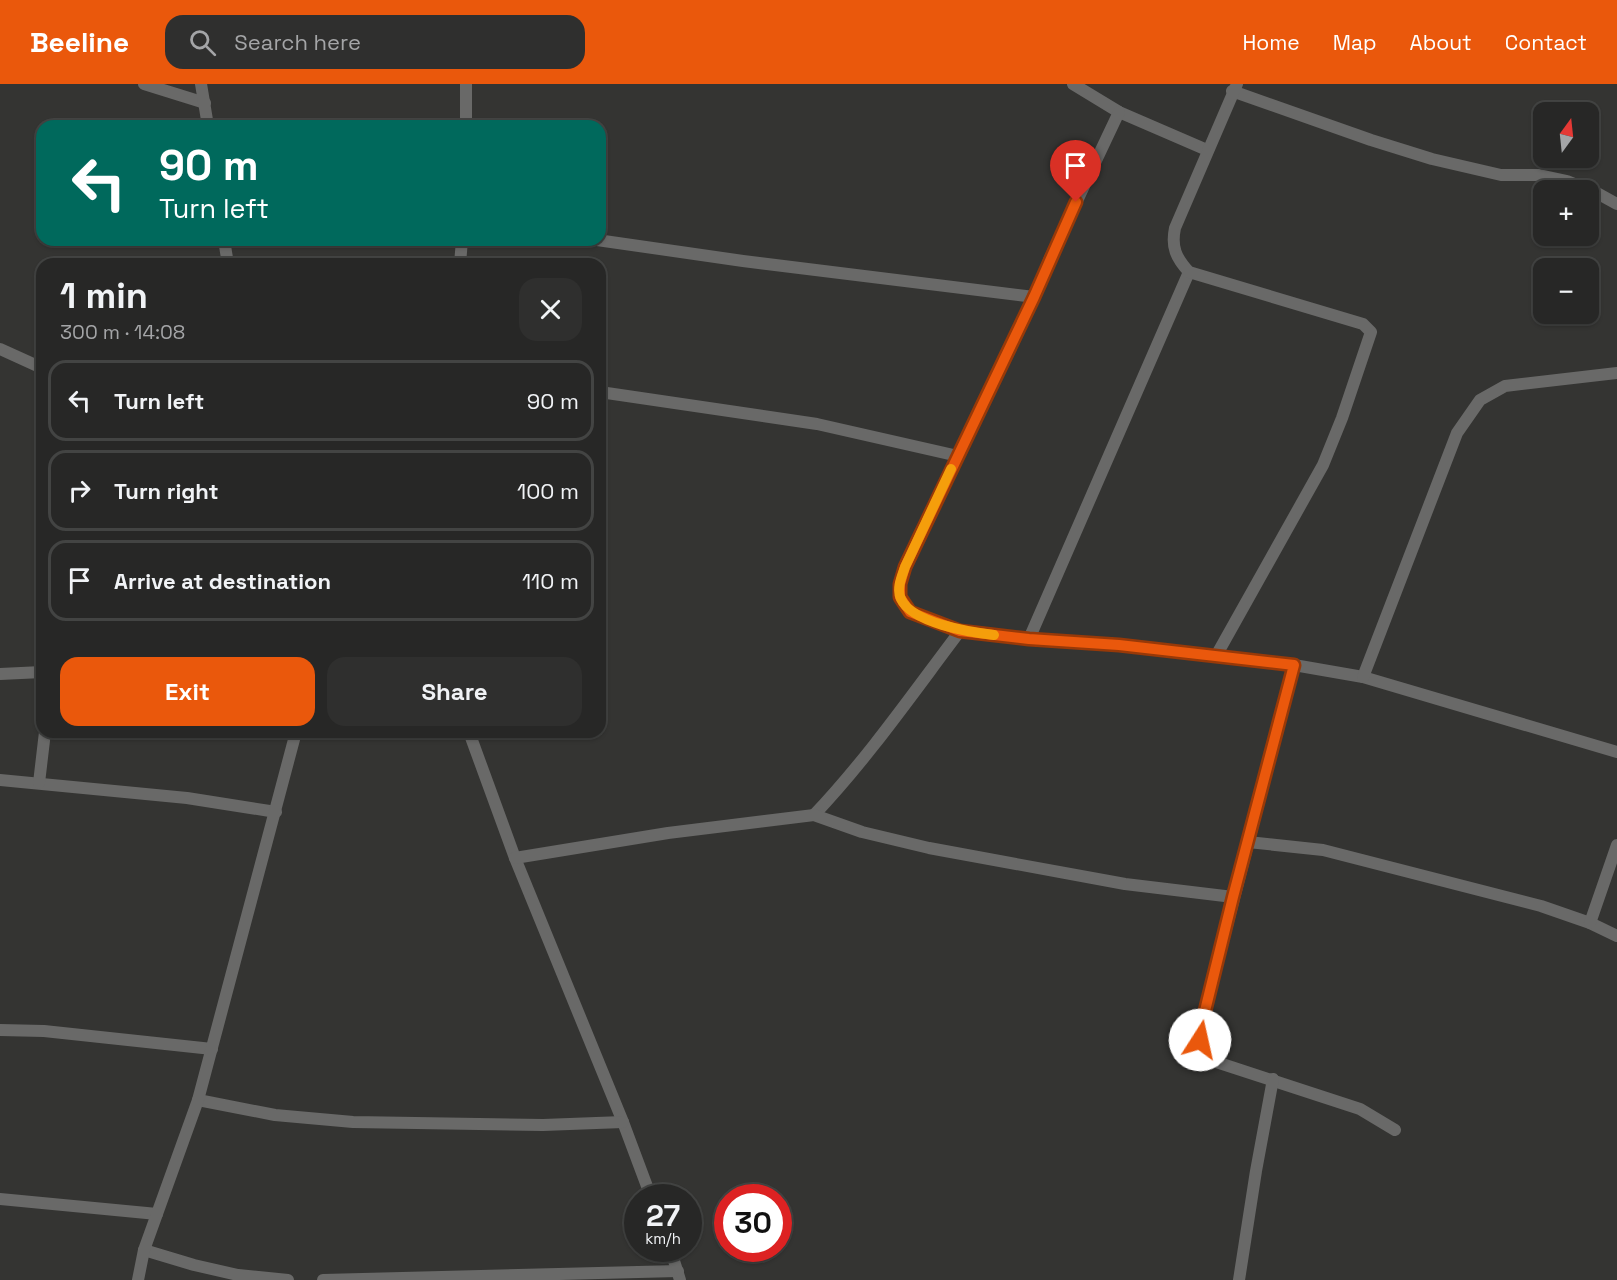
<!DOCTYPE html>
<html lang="en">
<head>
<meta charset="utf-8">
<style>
  body { margin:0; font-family:"Space Grotesk",sans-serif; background:#2f2f2e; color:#f1f3f6; height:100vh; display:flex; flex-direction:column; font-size:22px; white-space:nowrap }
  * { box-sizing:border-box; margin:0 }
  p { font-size:20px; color:#a4a5a7 }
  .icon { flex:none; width:33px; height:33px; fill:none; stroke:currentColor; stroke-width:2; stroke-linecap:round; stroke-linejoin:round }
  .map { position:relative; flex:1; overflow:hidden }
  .details { position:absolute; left:36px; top:174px; width:570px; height:480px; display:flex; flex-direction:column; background:#272726; border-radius:18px; box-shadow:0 2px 4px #0004,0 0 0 2px #434443 }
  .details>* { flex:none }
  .top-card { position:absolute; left:36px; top:36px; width:570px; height:126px; border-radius:18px; box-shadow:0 2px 4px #0004,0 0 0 2px #434443; background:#00695c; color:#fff; overflow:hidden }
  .needle { width:39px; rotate:15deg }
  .tools { position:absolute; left:1533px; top:18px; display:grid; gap:12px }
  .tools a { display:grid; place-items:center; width:66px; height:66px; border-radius:12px; background:#272726; box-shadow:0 2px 4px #0004,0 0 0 2px #434443; font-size:30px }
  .speed { position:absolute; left:624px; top:1100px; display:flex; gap:12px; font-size:30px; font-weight:700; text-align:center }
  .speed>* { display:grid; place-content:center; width:78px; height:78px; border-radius:50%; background:#272726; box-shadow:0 2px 4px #0004,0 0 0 2px #434443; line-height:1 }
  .speed small { font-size:15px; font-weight:400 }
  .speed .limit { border:9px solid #d22; background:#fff; color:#111 }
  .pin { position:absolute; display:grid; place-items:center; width:51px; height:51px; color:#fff; margin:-62px -26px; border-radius:50% 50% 50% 0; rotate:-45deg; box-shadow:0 0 6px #0007 }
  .pin .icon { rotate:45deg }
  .me { position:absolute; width:66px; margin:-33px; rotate:10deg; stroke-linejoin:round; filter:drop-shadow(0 0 4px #0008) }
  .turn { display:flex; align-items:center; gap:21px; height:126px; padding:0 24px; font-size:27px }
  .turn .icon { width:78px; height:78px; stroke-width:2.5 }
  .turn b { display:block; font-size:42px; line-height:51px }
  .round { display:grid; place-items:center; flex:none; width:63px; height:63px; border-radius:18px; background:#2f2f2e }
  .headline { display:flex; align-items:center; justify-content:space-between; height:102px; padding:0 24px }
  h1 { font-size:36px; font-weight:600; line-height:45px }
  .button { display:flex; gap:12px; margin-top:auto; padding:12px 24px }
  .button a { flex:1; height:69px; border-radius:18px; background:#ea580c; color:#fff; font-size:24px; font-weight:600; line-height:69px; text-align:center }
  .button a+a { background:#2f2f2e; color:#f1f3f6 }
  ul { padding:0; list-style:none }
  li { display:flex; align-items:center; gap:18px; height:81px; margin:0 12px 9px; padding:0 12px; border:3px solid #434443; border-radius:18px }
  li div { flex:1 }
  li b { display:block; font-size:22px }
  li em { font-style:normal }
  header { display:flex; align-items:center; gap:36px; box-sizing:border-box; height:84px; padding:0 30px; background:#ea580c; color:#fff }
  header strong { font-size:28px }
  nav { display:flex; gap:33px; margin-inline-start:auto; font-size:21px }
  .search { width:420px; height:54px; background:#2f2f2e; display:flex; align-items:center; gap:15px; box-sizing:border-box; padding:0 21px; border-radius:18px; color:#a4a5a7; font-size:22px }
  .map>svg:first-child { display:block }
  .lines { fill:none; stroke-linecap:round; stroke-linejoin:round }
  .street { stroke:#696968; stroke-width:12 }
  .route-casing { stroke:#983908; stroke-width:15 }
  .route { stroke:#ea580c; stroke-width:10 }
  .slow { stroke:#f59e0b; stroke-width:10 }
</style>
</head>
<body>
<header>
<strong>Beeline</strong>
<div class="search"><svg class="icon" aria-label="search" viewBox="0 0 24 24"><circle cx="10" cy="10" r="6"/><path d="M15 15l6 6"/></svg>Search here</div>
<nav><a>Home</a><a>Map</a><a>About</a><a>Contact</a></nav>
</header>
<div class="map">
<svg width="1617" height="1196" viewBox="0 0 1617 1196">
  <rect width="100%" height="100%" fill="#343432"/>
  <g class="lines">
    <!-- street -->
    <g class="street">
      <path d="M144,0L205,19"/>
      <path d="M201,0L208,42"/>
      <path d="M1073,0L1119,28L1207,66"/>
      <path d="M1232,7L1371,56L1432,75L1501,91H1539L1567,97L1597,109L1617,120"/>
      <path d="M1119,28L1050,174L1034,213L905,483L900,500V513L910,528L960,547L1029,555L1119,561L1294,581L1363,593L1617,668"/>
      <path d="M466,42V0"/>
      <path d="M224,156L228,180"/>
      <path d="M597,156L743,177L1034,213"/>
      <path d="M460,180L462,156"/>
      <path d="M0,265L42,284"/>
      <path d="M600,308L817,340L958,372"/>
      <path d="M1029,555L1189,188"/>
      <path d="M1216,572L1323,381L1342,334L1371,248L1363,240L1189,188C1176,174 1171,163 1175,144L1237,0"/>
      <path d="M1294,581L1203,935C1201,950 1197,963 1207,975L1360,1025L1395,1046"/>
      <path d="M0,590L42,588"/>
      <path d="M1363,593L1457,349L1480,316L1505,302L1617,289"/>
      <path d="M469,648L515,774L623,1038L651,1113"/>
      <path d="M0,696L187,714L276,728"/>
      <path d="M39,699L45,648"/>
      <path d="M814,731C868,674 913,609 960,547"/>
      <path d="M1248,758L1323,766L1541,822L1590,839L1617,852"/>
      <path d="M515,774L668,749L814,731L862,748L929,764L1125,800L1233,813"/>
      <path d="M1590,839L1617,761"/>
      <path d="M0,946L44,947L212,965"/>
      <path d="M198,1016L275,1031L353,1038L543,1041L623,1038"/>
      <path d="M0,1115L157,1130"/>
      <path d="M670,1164L680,1196"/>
      <path d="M144,1166L194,1181L238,1191L288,1196"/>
      <path d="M138,1196L144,1166L198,1016L296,648"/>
      <path d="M323,1196L678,1187"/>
      <path d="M1239,1196L1256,1087L1273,995"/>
    </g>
  </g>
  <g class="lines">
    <!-- route casing -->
    <g class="route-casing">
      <path id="route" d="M1076,118L1034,213L905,483L900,500V513L910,528L960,547L1029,555L1119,561L1294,581L1233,813L1203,935L1200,956"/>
    </g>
    <!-- route -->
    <use href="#route" class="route"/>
    <!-- slow -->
    <path class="slow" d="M951,385L905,483C902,492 896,505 901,515C912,539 969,548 994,551"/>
  </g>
</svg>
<div class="tools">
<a><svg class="needle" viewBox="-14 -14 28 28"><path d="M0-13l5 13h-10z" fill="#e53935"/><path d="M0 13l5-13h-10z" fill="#a4a5a7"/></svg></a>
<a>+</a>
<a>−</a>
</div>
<div class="speed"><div>27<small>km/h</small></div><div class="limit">30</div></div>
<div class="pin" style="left:1076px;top:118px;background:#d93025"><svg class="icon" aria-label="arrive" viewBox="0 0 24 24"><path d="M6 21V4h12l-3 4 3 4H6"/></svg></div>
<svg class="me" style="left:1200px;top:956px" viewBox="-20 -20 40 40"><circle r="19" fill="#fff"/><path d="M0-13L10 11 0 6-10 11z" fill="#ea580c"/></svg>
<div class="top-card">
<div class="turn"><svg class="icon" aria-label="left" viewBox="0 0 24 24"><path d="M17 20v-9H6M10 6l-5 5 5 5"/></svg><div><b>90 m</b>Turn left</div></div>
</div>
<section class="details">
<div class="headline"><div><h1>1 min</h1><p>300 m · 14:08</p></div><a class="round"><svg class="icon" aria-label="close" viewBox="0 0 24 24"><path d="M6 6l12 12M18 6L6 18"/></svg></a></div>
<ul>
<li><svg class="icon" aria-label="left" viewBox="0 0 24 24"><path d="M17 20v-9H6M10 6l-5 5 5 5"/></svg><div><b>Turn left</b></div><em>90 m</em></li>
<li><svg class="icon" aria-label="right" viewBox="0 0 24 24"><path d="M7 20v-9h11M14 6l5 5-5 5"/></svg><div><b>Turn right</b></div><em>100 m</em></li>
<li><svg class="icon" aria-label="arrive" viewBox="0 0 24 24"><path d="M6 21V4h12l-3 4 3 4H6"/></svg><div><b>Arrive at destination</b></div><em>110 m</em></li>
</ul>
<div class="button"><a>Exit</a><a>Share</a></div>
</section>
</div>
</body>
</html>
